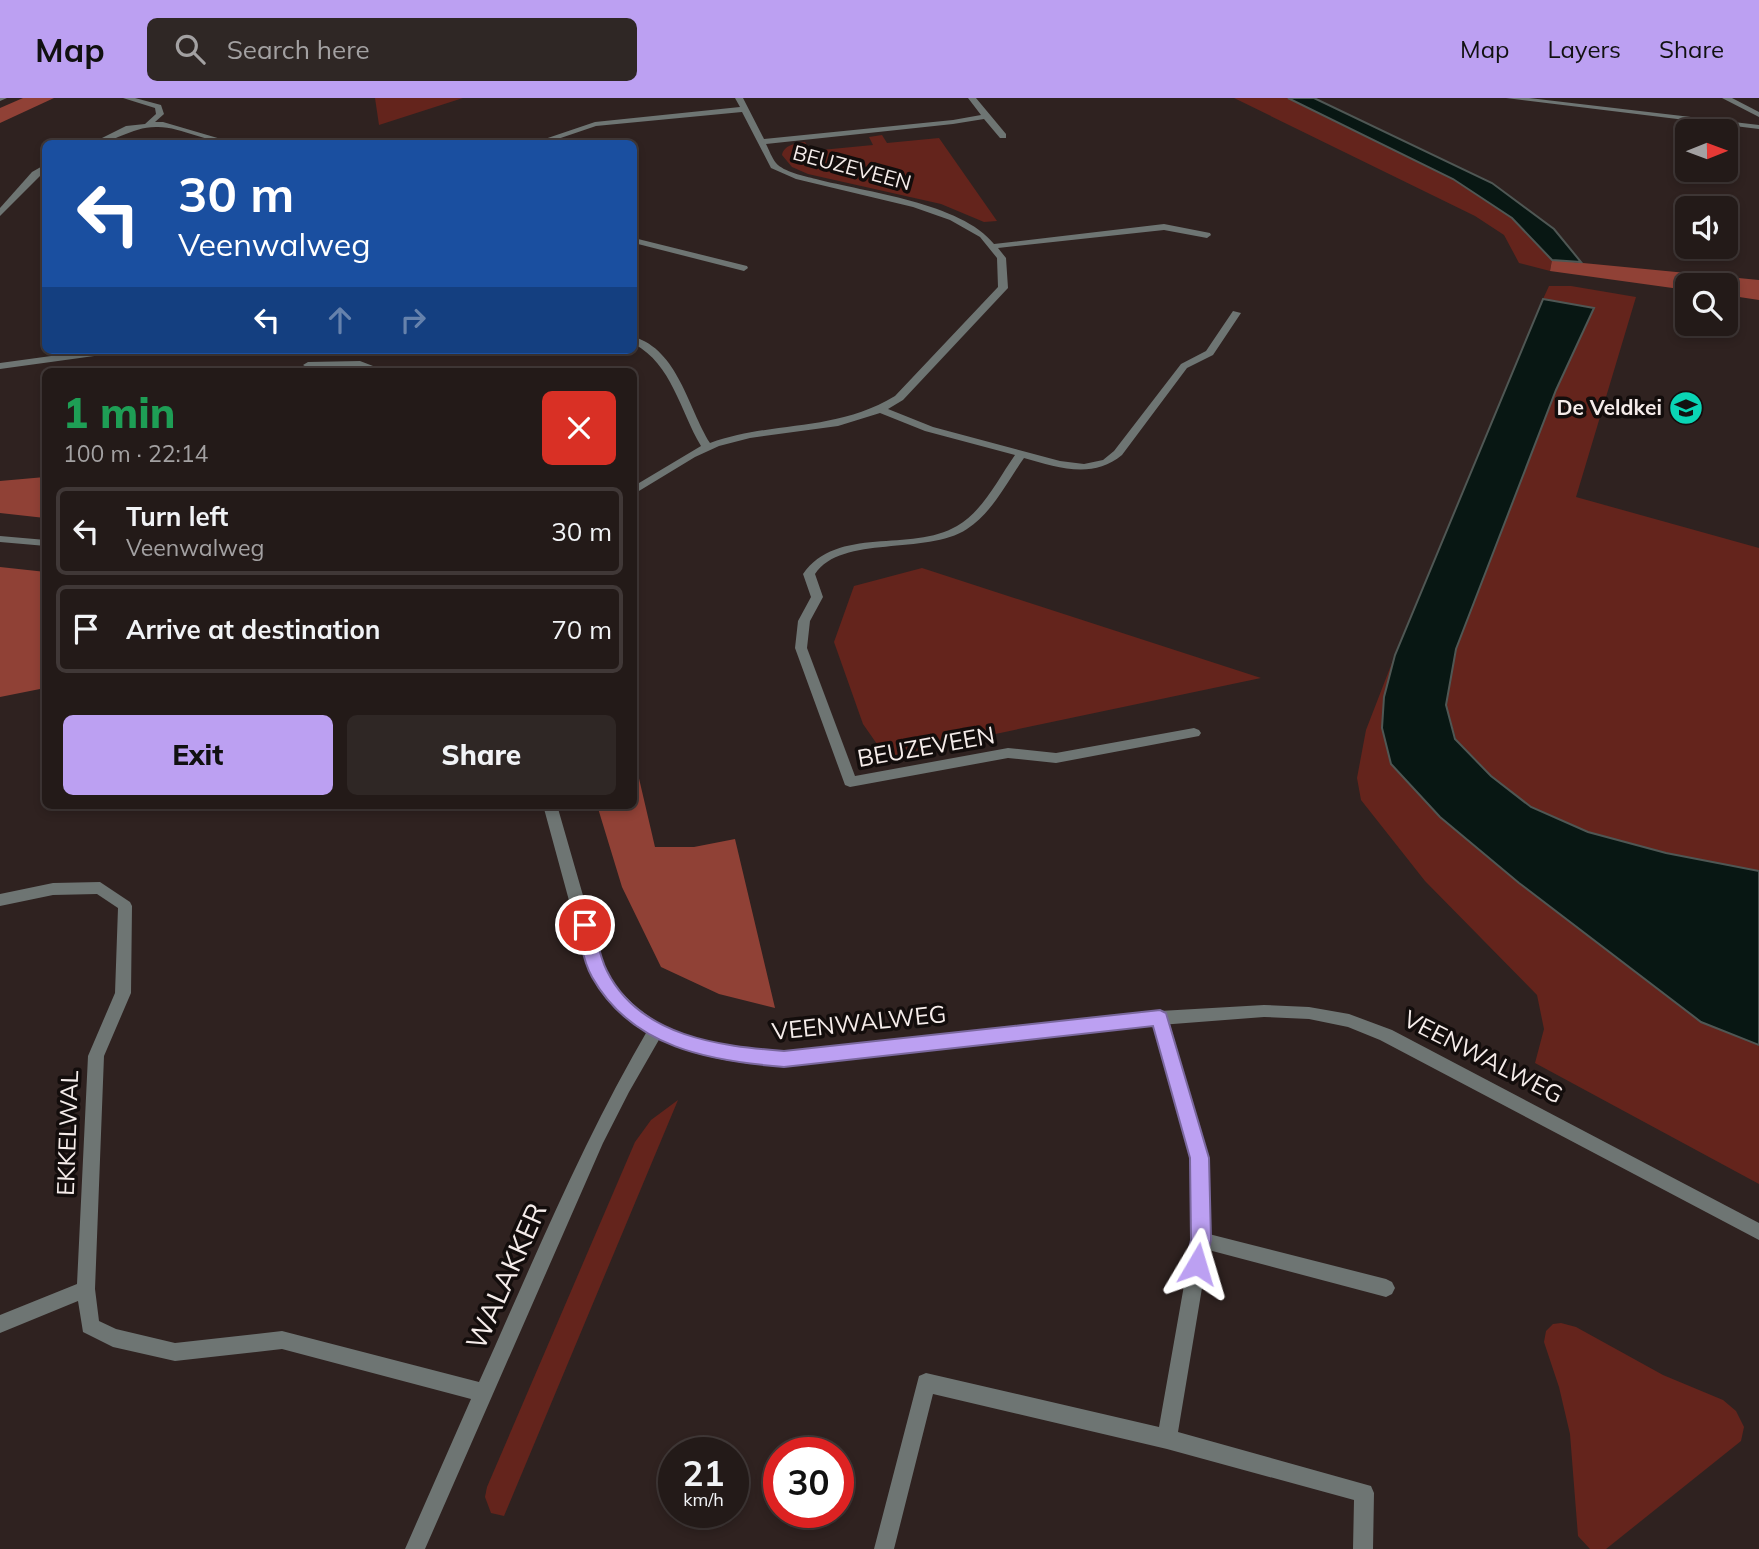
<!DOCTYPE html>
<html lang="en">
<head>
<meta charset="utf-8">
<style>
  body { margin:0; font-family:Mulish,sans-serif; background:#2f2725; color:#f1f3f6; height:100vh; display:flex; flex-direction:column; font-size:26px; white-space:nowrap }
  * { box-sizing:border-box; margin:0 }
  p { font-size:23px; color:#a3a1a2 }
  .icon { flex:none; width:38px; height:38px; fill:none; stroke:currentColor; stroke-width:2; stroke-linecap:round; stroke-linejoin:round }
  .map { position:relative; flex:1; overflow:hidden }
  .panel { position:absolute; left:42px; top:270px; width:595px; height:441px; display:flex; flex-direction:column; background:#231a18; border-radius:10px; box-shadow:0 4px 10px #0003,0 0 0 2px #403837 }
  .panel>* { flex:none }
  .hud { position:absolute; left:42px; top:42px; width:595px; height:214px; border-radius:10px; box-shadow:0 4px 10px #0003,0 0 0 2px #403837; background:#1a4fa0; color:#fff; overflow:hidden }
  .needle { width:46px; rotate:89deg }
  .buttons { position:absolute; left:1675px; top:21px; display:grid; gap:14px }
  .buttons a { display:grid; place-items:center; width:63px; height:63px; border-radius:10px; background:#231a18; box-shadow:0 4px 10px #0003,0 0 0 2px #403837; font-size:35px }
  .speed { position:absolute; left:658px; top:1339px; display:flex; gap:14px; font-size:35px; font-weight:700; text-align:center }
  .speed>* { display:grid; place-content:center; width:91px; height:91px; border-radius:50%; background:#231a18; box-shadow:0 4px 10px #0003,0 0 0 2px #403837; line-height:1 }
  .speed small { font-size:18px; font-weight:400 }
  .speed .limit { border:10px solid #d22; background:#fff; color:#111 }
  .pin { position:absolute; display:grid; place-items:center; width:60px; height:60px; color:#fff; margin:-30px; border:4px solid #fff; border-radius:50%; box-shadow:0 2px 7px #0007 }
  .me { position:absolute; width:77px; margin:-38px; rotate:7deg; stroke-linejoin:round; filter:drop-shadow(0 0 5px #0008) }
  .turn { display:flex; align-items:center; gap:24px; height:147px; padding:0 21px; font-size:32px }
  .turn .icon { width:91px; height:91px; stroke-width:2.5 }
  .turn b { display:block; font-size:49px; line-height:60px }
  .lanes { display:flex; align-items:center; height:66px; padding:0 21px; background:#0003; justify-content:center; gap:35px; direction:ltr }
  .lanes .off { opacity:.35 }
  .round { display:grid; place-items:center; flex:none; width:74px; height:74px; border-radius:10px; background:#2f2725 }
  .summary { display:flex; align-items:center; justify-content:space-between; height:119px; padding:0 21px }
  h1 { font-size:42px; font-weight:800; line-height:52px; color:#1e9e55 }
  .action { display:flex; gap:14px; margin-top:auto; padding:14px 21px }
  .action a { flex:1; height:80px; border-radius:10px; background:#bca0f2; color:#111; font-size:28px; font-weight:800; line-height:80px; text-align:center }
  .action a+a { background:#2f2725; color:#f1f3f6 }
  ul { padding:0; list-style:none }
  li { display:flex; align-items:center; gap:21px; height:88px; margin:0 14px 10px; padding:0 7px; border:4px solid #403837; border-radius:10px }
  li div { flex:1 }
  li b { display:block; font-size:26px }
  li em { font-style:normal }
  header { display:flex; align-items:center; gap:42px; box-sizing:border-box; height:98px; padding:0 35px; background:#bca0f2; color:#111 }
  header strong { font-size:33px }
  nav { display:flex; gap:38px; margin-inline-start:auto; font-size:24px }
  .search { width:490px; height:63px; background:#2f2725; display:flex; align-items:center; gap:18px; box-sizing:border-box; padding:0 24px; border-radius:10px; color:#a3a1a2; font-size:26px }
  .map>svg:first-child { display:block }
  .green { fill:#64241c }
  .forest { fill:#904136 }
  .water { fill:#081713; stroke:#4f5754; stroke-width:2 }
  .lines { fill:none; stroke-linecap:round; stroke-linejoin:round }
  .service { fill:#6e7573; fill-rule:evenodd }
  .minor { fill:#6e7573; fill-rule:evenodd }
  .tertiary { fill:#6e7573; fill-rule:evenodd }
  .route { fill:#bca0f2; stroke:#7a689d; stroke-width:2 }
  .labels { text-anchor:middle; stroke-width:7; stroke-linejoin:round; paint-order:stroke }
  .far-street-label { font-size:21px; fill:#f5ecea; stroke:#130d0c }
  .far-poi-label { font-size:21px; font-weight:bold; fill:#f5ecea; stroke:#130d0c; text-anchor:end }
  .street-label { font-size:24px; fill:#f5ecea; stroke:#130d0c }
  .near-street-label { font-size:28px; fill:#f5ecea; stroke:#130d0c }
</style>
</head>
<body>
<header>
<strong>Map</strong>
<div class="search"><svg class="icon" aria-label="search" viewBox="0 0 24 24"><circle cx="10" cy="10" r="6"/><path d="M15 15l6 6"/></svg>Search here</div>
<nav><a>Map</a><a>Layers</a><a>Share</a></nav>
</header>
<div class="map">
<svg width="1759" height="1451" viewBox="0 0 1759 1451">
  <rect width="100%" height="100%" fill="#2f2220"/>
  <!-- green -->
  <g class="green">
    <path d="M375,0H463L379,27Z"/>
    <path d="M1234,0H1288L1404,55L1453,81L1512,120L1552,162L1550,173L1519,165L1504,137L1475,118Z"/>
    <path d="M882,37L887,45L939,40L997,123L984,124L941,106L808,76L792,69L782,57C784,47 796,45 805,44L811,53L873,47L869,39Z"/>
    <path d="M1549,188H1571L1636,199L1576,399L1759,450V773L1666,755L1588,734L1531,709L1491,678L1456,641L1446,607L1456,551L1556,292L1594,210L1543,201Z"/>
    <path d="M922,470L1261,580L886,659L863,626L834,544L854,488Z"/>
    <path d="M1395,557L1384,599L1382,630L1391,666L1440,719L1519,785L1701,924L1759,947V1086L1535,965L1544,931L1537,897L1425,783L1361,702L1357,680L1366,632Z"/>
    <path d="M678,1002L504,1418L491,1415L485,1399L487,1389L635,1044L651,1022Z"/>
    <path d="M1561,1225L1576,1229L1663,1277L1723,1302L1736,1313L1744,1329L1741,1343L1606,1451H1590L1578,1438L1570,1336L1559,1289L1544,1244L1546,1233L1553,1226Z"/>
  </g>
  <!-- forest -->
  <g class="forest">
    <path d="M23,0H54L0,25V10Z"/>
    <path d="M1552,162L1759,182V202L1726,197V187H1687V192L1550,173Z"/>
    <path d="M45,379V420L0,415V383Z"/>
    <path d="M0,469L46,474L45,590L0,599Z"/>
    <path d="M634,659L655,749H694L735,741L775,910L719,896L661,869L622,789L597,707H634Z"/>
  </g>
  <!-- water -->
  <g class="water">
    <path d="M1288,0H1314L1492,85L1554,131L1581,164L1552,162L1512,120L1453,81Z"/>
    <path d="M1543,201L1594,210L1556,292L1456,551L1446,607L1455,641L1491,678L1531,709L1588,734L1666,755L1759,773V947L1701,924L1519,785L1440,719L1391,666L1382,630L1384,599L1395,557Z"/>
  </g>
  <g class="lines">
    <!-- service -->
    <path class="service" d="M1201,1134L1386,1181L1392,1184L1395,1190L1392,1196L1386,1199L1201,1150L1195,1148L1192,1142L1195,1136Z"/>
    <!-- minor -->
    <g class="minor">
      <path d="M123,0H135L161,7L164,16L155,24H163L238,46C209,46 182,29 158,29C131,28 114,46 90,46L126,28L145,26L156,16L155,10Z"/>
      <path d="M735,0H743L764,41L953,22L981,17L968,0H976L1006,36V40H1000L984,21L953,26L766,46C769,52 772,60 776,65C784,74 804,78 816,81C865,94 962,105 994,146L1164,126L1210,135L1211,137L1207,140L1164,132L998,150L1006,160L1008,190L903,302L888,311L933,329L1060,363L1084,366L1103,362L1114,353L1181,266L1206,253L1233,213L1241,215L1213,257L1187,270L1122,357C1092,382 1057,369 1024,360C1007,384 992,415 967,431C926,458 842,436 815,476L823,499L810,523L807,550L855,678L1008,650L1056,655L1194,630L1199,632L1201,635L1199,638L1056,665L1008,660L850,689L845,687L795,550L798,523L811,499L803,476C837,427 911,455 957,428C983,413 998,381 1015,357L925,333L880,315L838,328L750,340L719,348L695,359L634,396V388L701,348C680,313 672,266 634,246V239C678,252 688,310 710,345C774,322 833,335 895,298L998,189L997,160L980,139L950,122L913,109L796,81L771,70L742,14L596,28L543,46H530L595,24L740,9Z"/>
      <path d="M1506,0H1529L1759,27V31Z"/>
      <path d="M1722,0H1732L1759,14V19Z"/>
      <path d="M46,66V72L0,118V110L32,74Z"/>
      <path d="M634,140L747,168L748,170L744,173L634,145Z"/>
      <path d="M95,252H121L116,255L0,271V265Z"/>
      <path d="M360,263L386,273H371L359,269L308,270L303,267L308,264Z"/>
      <path d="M100,784L130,804L132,808L131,895L104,958L95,1191L99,1223L116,1231L175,1245L282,1233L479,1284C533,1164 583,1042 650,928L656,926L662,928L664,933L629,994L603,1045L425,1451H405L471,1301L282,1251L175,1263L113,1249L83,1234L78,1203L0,1235V1217L77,1186L88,958L115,895L118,810L97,796L53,797L0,808V796L53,785Z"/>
      <path d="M1160,913L1166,915L1168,920L1209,1061L1210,1142L1178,1334L1371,1388L1374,1395L1373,1451H1353L1354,1402L1167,1351L933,1296L894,1451H874L919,1278L926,1275L1159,1329L1192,1142L1191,1061L1152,920L1154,915Z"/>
    </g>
    <!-- tertiary -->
    <g class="tertiary">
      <path d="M0,0H7L0,3Z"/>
      <path d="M0,438L46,442V448L0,444Z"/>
      <path d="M543,707H557L605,874C650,937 709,952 784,954L1160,913L1264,907L1309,909L1349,916L1392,932L1759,1125V1142L1380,942L1348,929L1309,921L1264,919L1160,927L784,968C709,966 615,944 586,865Z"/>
    </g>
  </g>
  <!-- route -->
  <path class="route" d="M585,820L591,822L593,827C597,842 600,860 607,873C640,939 720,948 784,953L1160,912L1166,915L1209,1060L1211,1142L1204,1173L1197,1176L1189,1173L1186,1166L1191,1142L1190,1060L1153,928L784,969C710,963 632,950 592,879C583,864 581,844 576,827L579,822Z"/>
  <!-- icons -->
  <defs>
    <g id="school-disc" transform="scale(1.75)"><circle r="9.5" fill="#0ad5b5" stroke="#130d0c"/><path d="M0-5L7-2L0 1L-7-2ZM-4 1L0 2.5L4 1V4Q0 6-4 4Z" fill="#111"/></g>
  </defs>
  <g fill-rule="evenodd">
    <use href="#school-disc" x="1686" y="310"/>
  </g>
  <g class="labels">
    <!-- far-street labels -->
    <g class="far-street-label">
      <text transform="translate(852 70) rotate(15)" y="7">BEUZEVEEN</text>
    </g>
    <!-- far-poi labels -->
    <g class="far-poi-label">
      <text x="1662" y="317">De Veldkei</text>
    </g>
    <!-- street labels -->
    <g class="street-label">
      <text transform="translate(926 649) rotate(-10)" y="8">BEUZEVEEN</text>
      <text transform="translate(859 925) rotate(-6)" y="8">VEENWALWEG</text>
      <text transform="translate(1483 959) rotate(27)" y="8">VEENWALWEG</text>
      <text transform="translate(68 1035) rotate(-88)" y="8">EKKELWAL</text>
    </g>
    <!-- near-street labels -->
    <g class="near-street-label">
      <text transform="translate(506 1178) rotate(-66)" y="10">WALAKKER</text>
    </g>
  </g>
</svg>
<div class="buttons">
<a><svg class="needle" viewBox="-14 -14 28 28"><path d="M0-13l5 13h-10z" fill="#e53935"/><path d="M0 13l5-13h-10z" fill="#a3a1a2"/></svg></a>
<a><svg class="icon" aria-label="sound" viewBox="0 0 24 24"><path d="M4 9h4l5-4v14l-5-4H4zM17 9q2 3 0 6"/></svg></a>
<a><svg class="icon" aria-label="search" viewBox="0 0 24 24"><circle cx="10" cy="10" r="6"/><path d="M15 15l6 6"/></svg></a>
</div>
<div class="speed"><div>21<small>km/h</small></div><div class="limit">30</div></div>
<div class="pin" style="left:585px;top:827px;background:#d93025"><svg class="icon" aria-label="arrive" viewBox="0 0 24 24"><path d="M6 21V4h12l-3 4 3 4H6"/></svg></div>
<svg class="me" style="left:1197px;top:1166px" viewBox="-20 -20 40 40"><path d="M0-17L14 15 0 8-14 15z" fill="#bca0f2" stroke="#fff" stroke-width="4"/></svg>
<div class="hud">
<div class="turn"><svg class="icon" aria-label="left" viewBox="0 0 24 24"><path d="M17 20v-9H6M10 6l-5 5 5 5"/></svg><div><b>30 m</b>Veenwalweg</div></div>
<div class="lanes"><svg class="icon" aria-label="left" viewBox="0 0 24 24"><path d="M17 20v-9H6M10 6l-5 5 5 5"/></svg><svg class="icon off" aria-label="ahead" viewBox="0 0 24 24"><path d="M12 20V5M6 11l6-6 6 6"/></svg><svg class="icon off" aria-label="right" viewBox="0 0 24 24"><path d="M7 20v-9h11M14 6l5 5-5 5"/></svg></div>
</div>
<section class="panel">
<div class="summary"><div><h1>1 min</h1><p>100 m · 22:14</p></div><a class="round" style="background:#d93025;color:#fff"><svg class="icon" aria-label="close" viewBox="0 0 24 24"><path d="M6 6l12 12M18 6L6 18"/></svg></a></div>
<ul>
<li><svg class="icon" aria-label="left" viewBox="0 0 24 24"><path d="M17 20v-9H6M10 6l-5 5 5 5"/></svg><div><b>Turn left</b><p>Veenwalweg</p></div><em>30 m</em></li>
<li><svg class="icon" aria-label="arrive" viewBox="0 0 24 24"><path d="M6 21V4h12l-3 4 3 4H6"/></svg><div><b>Arrive at destination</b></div><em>70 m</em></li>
</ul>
<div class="action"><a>Exit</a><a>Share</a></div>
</section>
</div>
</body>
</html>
